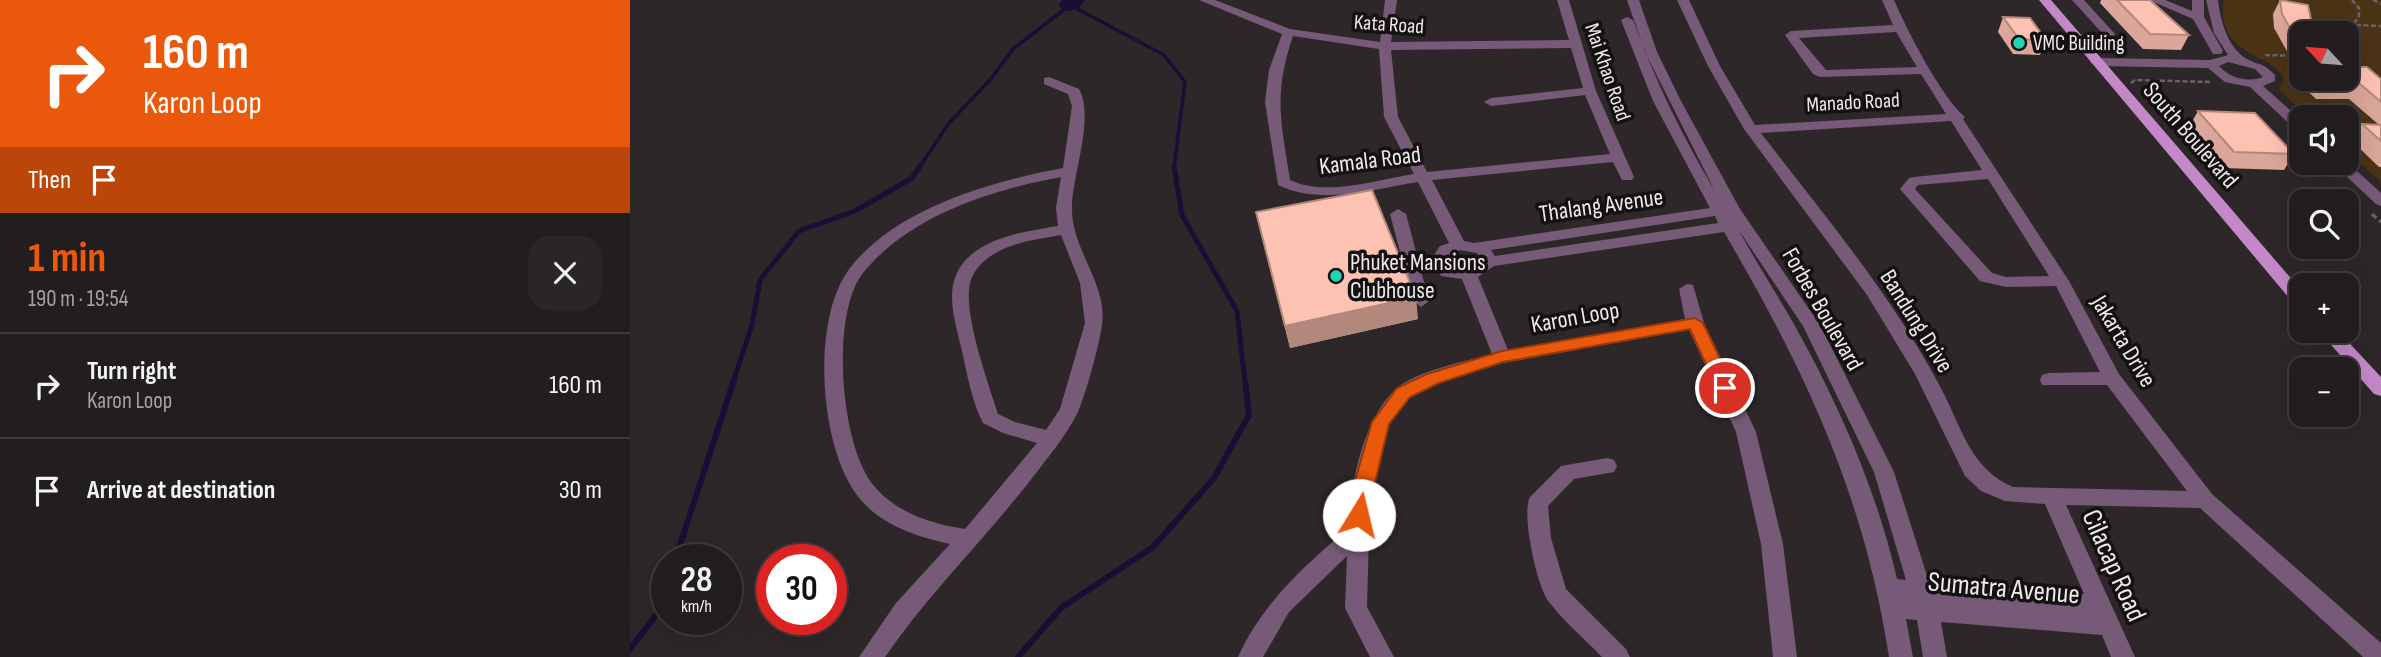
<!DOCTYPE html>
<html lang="en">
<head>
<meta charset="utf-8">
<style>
  body { margin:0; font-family:"Sofia Sans Condensed",sans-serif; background:#2a2628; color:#f1f3f6; height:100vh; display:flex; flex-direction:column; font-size:26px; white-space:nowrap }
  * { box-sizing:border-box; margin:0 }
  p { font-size:23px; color:#a2a2a4 }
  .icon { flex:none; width:38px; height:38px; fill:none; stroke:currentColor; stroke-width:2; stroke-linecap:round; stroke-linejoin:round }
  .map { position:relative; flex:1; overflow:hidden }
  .details { display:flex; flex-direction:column; background:#221d1f; width:630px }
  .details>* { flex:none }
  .guide { background:#ea580c; color:#fff; overflow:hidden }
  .needle { width:46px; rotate:296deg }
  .buttons { position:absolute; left:1659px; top:21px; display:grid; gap:14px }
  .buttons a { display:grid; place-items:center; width:70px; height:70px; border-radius:14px; background:#221d1f; box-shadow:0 7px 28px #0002,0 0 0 2px #3f3b3d; font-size:35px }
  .speed { position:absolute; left:21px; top:544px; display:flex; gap:14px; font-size:35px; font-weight:700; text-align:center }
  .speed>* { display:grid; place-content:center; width:91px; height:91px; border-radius:50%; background:#221d1f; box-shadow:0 7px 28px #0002,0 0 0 2px #3f3b3d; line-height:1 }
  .speed small { font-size:18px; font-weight:400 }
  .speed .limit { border:10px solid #d22; background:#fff; color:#111 }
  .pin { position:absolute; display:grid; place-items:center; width:60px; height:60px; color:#fff; margin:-30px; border:4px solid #fff; border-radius:50%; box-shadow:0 2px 7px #0007 }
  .me { position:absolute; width:77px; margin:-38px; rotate:9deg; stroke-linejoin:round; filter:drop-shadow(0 0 5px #0008) }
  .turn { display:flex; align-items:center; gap:24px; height:147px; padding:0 28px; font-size:32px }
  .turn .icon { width:91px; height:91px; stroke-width:2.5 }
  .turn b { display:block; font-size:49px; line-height:60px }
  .then { display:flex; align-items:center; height:66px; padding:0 28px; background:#0003; gap:14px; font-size:26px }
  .round { display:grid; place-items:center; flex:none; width:74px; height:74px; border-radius:21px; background:#2a2628 }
  .headline { display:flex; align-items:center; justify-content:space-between; height:119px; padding:0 28px }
  h1 { font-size:42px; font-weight:700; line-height:52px; color:#ea580c }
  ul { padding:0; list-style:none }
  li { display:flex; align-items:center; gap:21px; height:105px; padding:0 28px; border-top:2px solid #3f3b3d }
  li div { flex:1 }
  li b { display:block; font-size:26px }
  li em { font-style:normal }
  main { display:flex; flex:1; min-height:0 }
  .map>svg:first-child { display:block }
  .green { fill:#4b3316; fill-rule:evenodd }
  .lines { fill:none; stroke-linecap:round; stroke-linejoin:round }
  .stream-far2 { stroke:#180f35; stroke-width:3.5 }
  .stream-far1 { stroke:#180f35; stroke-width:5 }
  .stream { stroke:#180f35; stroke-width:6 }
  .river { fill:#180f35; fill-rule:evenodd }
  .path-far1 { stroke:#696365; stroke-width:2.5; stroke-dasharray:5 2.5; stroke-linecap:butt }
  .path { stroke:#696365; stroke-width:3.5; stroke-dasharray:6 3.5; stroke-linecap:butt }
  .minor { fill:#775a78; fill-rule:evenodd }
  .major { fill:#c488c8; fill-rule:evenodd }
  .wall { fill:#daa79a }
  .shaded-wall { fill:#b2887d }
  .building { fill:#fec2b3; stroke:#b2887d; stroke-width:2 }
  .route { fill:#ea580c; stroke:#983908; stroke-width:2 }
  .poi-dot { fill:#1ed5b1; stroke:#141112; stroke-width:2.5 }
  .labels { text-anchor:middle; stroke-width:7; stroke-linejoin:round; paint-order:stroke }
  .far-street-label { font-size:21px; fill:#eee9ea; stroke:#141112 }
  .far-poi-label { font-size:21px; fill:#eee9ea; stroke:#141112; text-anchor:start }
  .street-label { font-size:24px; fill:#eee9ea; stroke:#141112 }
  .poi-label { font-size:24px; fill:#eee9ea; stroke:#141112; text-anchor:start }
  .near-street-label { font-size:28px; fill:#eee9ea; stroke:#141112 }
</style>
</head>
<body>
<main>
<section class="details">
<div class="guide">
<div class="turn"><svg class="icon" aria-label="right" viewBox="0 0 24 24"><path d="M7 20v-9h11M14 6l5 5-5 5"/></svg><div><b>160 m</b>Karon Loop</div></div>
<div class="then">Then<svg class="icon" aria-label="arrive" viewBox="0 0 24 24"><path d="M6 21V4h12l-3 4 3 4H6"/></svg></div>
</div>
<div class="headline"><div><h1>1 min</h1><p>190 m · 19:54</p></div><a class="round"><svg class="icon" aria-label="close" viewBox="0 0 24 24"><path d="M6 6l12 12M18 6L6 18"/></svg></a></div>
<ul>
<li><svg class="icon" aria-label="right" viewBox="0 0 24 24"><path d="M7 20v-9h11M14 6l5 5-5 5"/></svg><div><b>Turn right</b><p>Karon Loop</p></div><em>160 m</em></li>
<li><svg class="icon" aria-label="arrive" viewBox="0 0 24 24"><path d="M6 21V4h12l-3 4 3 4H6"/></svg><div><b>Arrive at destination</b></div><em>30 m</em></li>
</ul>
</section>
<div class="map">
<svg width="1751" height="657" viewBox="0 0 1751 657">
  <rect width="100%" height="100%" fill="#2e2729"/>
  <!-- green -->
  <path class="green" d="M1594,0H1751V182L1717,151V117H1679L1650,91L1649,87L1654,80C1646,52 1585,59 1594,0ZM1671,33H1717V79H1671Z"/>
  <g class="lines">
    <!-- stream-far2 -->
    <path class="stream-far2" d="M289,168L319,123L360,80L383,49L440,5L534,55L555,82L544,168"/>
    <!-- stream-far1 -->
    <g class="stream-far1">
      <path d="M544,166L552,215L607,311L615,382"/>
      <path d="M103,382L122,325L130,280L169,231L225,211L282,178L290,166"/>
    </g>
    <!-- stream -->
    <g class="stream">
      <path d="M45,560L104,380"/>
      <path d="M0,649L30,610L37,588"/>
      <path d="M388,657L431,608L523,547L584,478L619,415L615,380"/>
    </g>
    <!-- river -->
    <path class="river" d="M432,0H455C448,10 444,12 432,10L429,5Z"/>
    <!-- path-far1 -->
    <g class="path-far1">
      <path d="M1722,0L1729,8V16L1723,25"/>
      <path d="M1743,0L1751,4"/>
      <path d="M1714,33L1723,25L1751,26"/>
      <path d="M1717,53L1732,68"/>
      <path d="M1635,55L1671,56"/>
      <path d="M1501,83L1505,80L1580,82"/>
      <path d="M1664,139L1671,146"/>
    </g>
    <!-- path -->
    <path class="path" d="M1742,214L1751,222"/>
    <!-- minor -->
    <g class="minor">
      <path d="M569,0H585L660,29L750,42L755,0H767L761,42L939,40L927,0H939L966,91L1004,177L1002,180H992L983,162L802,180L834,241L844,243L1080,208L1023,101L991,20L997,17L1003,20C1025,80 1052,136 1085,191L1015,52L997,0H1009L1027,52L1051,101L1110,209L1190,325L1264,472L1299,582L1454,594L1415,504L1375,501L1351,491L1335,476L1285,374L1237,295L1114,129L1078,66L1047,0H1059L1090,66L1125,125L1316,114L1291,74L1190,77L1183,74L1155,35L1161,31L1263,25L1252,0H1264C1277,30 1311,97 1335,117L1333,119L1439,281L1489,374L1582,494L1751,643V657H1733L1570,508L1436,505L1505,657H1481L1472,635L1311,622L1317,657H1293L1287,620L1276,619L1283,657H1259C1234,495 1176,372 1094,232L864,266L848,277L878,350L1055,319L1049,289L1057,284L1063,285L1074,323L1126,432L1153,544L1167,657H1143L1131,544L1106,432L1059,330L873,363L810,383L780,398L760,424L740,498L737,607L764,657H740L715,608L717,556L659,612L633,657H608C633,602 674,567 718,528C720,487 733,418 766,389C787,370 835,362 862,354L832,279L811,276L801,259L810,246L819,243L788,182C742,189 692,206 648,185L635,102L639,70L652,34ZM1266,32L1287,67L1196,70L1169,38ZM663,36L749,49L754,117L784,174C745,180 697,197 660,180C651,121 643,95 663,36ZM941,48L953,88L861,98L854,102L861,106L955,95L980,154L797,172L768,117L761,50ZM1321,121L1352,170L1284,177L1279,178L1270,189L1350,281L1376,287L1426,286L1470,372L1419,373L1412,375L1410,380L1412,385H1477L1557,491L1383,487C1343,470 1333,433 1315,396C1267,301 1195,217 1131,133ZM1358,179L1419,276L1376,277L1362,273L1285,189L1288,185ZM1085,216L1088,223L865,256L861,250ZM1108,229L1173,326L1244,472L1276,580L1267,579C1247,491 1209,405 1165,326C1147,294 1126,262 1108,229ZM830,250L847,253L850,257L848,263L837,269L822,267L817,259Z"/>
      <path d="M1442,0H1454L1485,34L1482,42L1444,43V37L1473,34Z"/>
      <path d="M1519,0H1535L1562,11V0H1574V17L1593,51L1591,54H1583L1563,19Z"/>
      <path d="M1576,0H1588C1590,19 1598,49 1617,59C1632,67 1631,61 1645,75V81L1633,86L1671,120V131L1666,130L1620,87L1595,82L1578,68L1466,66L1460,62L1466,58L1580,60L1598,55L1584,33ZM1598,62L1625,69L1633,77C1617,83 1600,78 1589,66Z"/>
      <path d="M419,77L449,89C465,119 442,174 442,208C441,249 478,284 472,325C469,346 456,393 448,412C436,436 419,456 403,477C355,539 299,593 255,657H229L266,603L320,544C288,537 253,526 231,500C189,452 180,319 220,268C266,208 362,181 433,168L442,106L438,94L414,84V78ZM431,177L426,208L428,226C392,232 336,239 324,281C318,302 327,330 332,351C337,374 342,402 353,423L373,433L407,443L335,529C302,524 267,513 245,487C210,448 200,314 233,273C280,215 361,190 431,177ZM431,235L450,283L455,323L430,409L416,430L385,422L368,414C358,382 333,314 340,283C343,271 353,260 364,254C384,242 408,239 431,235Z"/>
      <path d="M1717,162L1751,193V206L1746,204L1702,163Z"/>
      <path d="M768,209L776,214L799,301L791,307L783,301L760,214Z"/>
      <path d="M977,458L984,460L987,466L984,472L944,479L918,506L921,538L936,589L996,649L1000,657H972C955,639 934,622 919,602C907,587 891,514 900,497L931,466Z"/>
    </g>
    <!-- major -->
    <g class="major">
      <path d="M1409,0H1421L1671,290V307L1665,305Z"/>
      <path d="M1689,331H1708L1751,377V396L1744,394Z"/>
    </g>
  </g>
  <!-- wall -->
  <g class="wall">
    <path d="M1471,0H1520L1559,35L1551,50L1513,49L1470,3Z"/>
    <path d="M1650,0L1681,20L1671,33V54L1658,53L1644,28L1643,14Z"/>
    <path d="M1373,17L1416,40L1410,55L1383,54L1368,32Z"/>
    <path d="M1671,76V79H1751V124H1748L1719,99H1686L1668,82Z"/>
    <path d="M1568,111L1664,154L1654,170L1594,168L1559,127Z"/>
    <path d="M1732,124L1751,125V167H1749L1721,140Z"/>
    <path d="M626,212L788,319L660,348Z"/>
  </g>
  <!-- shaded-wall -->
  <path class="shaded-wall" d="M786,297L788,319L660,348L655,326Z"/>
  <!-- building -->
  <g class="building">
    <path d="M1487,0H1520L1559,35L1520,34Z"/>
    <path d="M1650,0L1678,5L1681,20L1694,33H1671V39H1666L1652,14Z"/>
    <path d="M1373,17L1400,18L1416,40L1389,39Z"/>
    <path d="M1717,67H1737L1751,79V102L1729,83H1696L1691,79H1717Z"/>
    <path d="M1568,111L1625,113L1664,154L1604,152Z"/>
    <path d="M1732,124L1751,125V141Z"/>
    <path d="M742,190L786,297L655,326L626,212Z"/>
  </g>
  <!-- route -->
  <path class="route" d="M1065,318L1073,323L1104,388L1101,393H1089L1060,329L873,362L809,383L780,397L759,424L736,520H723L720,498L742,422L767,388L797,374L872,351Z"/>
  <!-- markers -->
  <g class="poi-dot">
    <circle cx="1389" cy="43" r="7"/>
    <circle cx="706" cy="276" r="7"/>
  </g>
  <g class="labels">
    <!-- far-street labels -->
    <g class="far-street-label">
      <text transform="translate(759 24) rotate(4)" y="7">Kata Road</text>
      <text transform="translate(978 72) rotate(71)" y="7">Mai Khao Road</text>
      <text transform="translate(1223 102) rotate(-3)" y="7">Manado Road</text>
    </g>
    <!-- far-poi labels -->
    <g class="far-poi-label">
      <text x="1403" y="50">VMC Building</text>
    </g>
    <!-- street labels -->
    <g class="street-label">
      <text transform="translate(1561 135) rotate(49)" y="8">South Boulevard</text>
      <text transform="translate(740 160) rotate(-7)" y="8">Kamala Road</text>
      <text transform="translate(971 205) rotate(-8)" y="8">Thalang Avenue</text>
      <text transform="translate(1193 309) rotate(60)" y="8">Forbes Boulevard</text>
      <text transform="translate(945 317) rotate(-10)" y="8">Karon Loop</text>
      <text transform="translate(1287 321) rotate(58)" y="8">Bandung Drive</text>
      <text transform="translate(1494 341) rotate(59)" y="8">Jakarta Drive</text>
    </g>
    <!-- poi labels -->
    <g class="poi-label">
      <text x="720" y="270">Phuket Mansions<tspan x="720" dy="28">Clubhouse</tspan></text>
    </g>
    <!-- near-street labels -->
    <g class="near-street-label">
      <text transform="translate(1485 565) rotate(66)" y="10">Cilacap Road</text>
      <text transform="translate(1374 587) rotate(5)" y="10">Sumatra Avenue</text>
    </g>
  </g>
</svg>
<div class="buttons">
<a><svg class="needle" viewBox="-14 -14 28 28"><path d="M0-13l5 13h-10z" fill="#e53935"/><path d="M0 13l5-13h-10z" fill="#a2a2a4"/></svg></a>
<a><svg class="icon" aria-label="sound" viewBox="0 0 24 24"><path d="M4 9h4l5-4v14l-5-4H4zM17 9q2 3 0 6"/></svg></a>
<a><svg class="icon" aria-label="search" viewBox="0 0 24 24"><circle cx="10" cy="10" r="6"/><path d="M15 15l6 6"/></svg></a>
<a>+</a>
<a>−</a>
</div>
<div class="speed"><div>28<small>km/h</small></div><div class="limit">30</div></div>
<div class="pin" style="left:1095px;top:388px;background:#d93025"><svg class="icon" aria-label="arrive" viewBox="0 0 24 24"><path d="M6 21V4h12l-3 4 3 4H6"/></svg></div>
<svg class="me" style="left:729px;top:515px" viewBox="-20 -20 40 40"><circle r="19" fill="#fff"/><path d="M0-13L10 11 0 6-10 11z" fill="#ea580c"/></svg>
</div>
</main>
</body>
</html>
